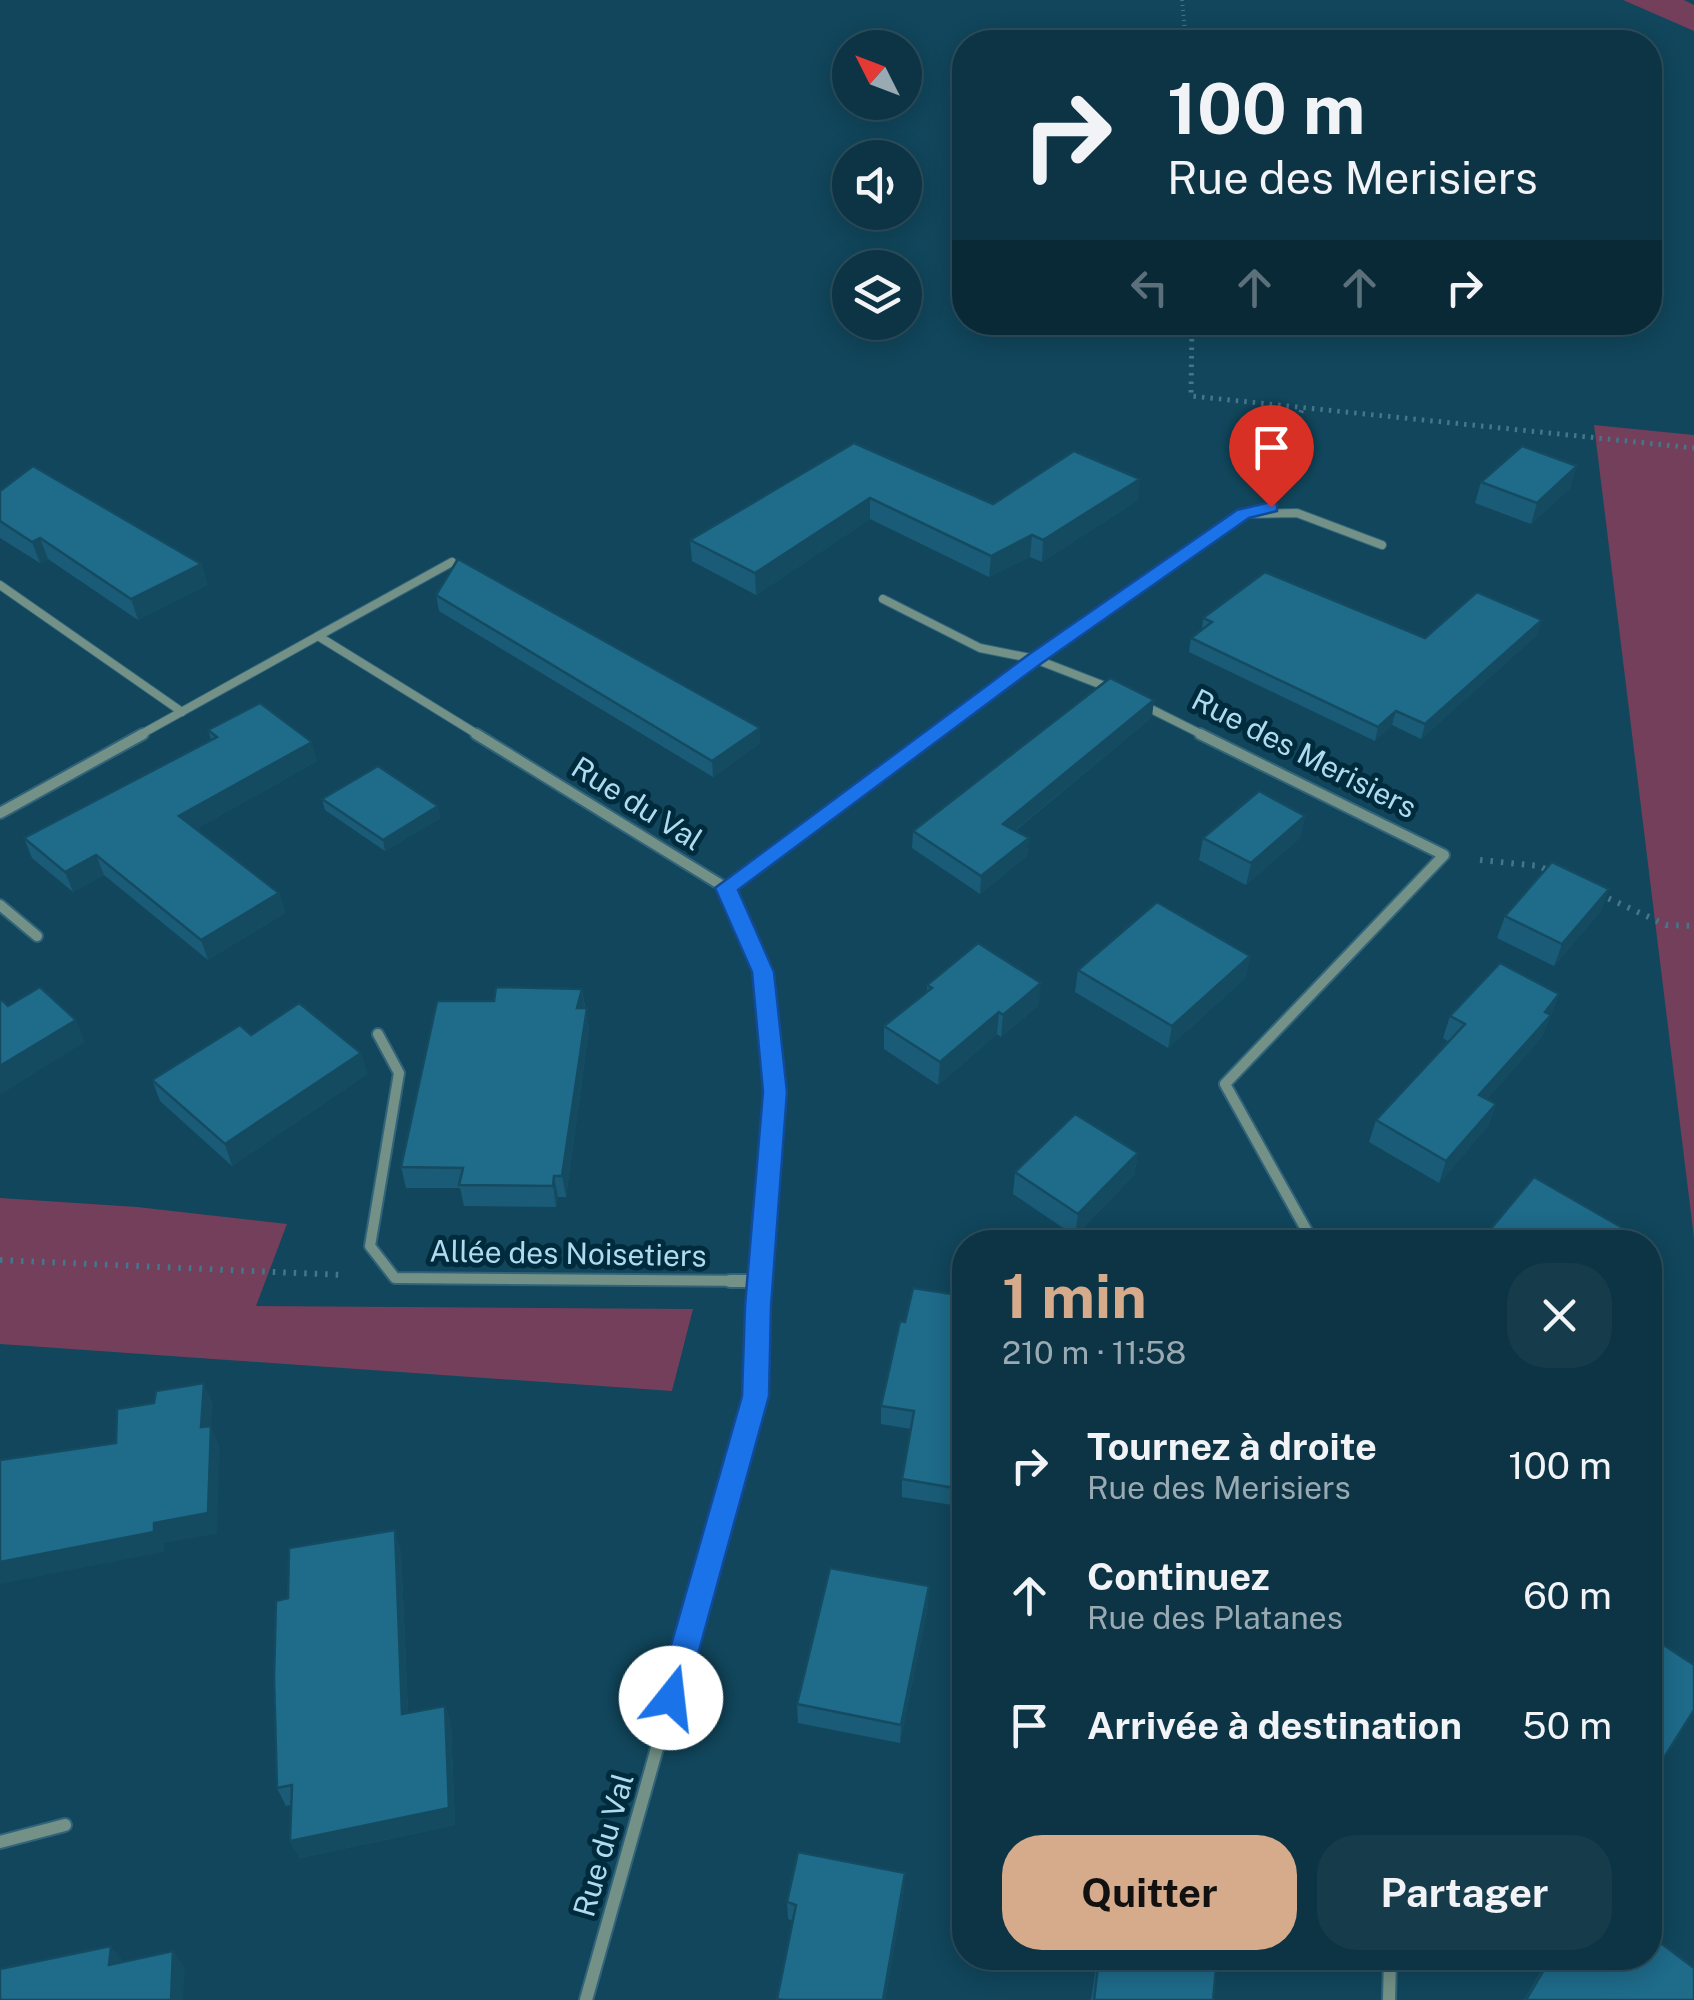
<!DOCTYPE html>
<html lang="fr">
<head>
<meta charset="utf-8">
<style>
  body { margin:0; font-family:"Public Sans",sans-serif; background:#163c4c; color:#f1f3f6; height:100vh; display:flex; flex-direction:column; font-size:38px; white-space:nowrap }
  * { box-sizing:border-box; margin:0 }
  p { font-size:32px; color:#9aaab3 }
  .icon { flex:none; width:55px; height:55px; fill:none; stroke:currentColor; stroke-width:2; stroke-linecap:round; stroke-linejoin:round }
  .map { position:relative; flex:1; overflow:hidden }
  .sheet { position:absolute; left:952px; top:1230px; width:710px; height:740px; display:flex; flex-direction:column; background:#0d3445; border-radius:40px; box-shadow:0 5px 25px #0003,0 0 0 2px #2d4f5e }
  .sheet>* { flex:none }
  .guide { position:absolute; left:952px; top:30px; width:710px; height:305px; border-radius:40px; box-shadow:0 5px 25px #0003,0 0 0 2px #2d4f5e; background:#0d3445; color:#f1f3f6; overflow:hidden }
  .needle { width:65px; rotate:312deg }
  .buttons { position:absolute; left:832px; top:30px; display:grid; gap:20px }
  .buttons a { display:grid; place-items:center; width:90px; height:90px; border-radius:50%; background:#0d3445; box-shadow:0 5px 25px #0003,0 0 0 2px #2d4f5e; font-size:50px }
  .pin { position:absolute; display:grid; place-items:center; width:85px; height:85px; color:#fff; margin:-102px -42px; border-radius:50% 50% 50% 0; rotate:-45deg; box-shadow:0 0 10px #0007 }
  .pin .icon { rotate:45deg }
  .me { position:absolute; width:110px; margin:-55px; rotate:16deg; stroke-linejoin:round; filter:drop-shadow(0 0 8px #0008) }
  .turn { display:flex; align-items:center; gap:35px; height:210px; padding:0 50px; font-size:45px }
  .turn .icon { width:130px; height:130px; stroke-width:2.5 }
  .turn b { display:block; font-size:70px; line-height:85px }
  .lanes { display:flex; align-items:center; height:95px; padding:0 50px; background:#0003; justify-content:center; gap:50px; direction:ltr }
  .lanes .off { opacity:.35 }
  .round { display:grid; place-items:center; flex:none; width:105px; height:105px; border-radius:40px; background:#163c4c }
  .summary { display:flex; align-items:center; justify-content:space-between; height:170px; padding:0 50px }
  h1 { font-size:60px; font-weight:700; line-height:75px; color:#d6ab8b }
  .button { display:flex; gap:20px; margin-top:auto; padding:20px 50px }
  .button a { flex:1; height:115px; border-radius:40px; background:#d6ab8b; color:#111; font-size:40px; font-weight:700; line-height:115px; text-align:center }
  .button a+a { background:#163c4c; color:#f1f3f6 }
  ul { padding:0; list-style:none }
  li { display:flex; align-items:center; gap:30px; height:130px; padding:0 50px }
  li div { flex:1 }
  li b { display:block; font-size:38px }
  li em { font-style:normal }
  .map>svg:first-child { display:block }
  .green { fill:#743f5a }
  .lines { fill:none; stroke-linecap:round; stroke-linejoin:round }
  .street-far2-casing { stroke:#31647a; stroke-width:10 }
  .street-far1-casing { stroke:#31647a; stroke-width:14 }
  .street-casing { stroke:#31647a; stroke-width:16 }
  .path-far2 { stroke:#44768c; stroke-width:4; stroke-dasharray:1 4; stroke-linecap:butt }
  .path-far1 { stroke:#44768c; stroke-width:5; stroke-dasharray:2.5 6; stroke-linecap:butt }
  .path { stroke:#44768c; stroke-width:6; stroke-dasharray:2.5 8; stroke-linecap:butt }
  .street-far2 { stroke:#739186; stroke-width:8 }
  .street-far1 { stroke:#739186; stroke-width:10 }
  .street { stroke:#739186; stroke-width:12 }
  .wall { fill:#1a5c77 }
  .shaded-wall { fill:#154b61 }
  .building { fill:#1e6b8a; stroke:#154b61; stroke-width:2.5 }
  .route { fill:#1a73e8; stroke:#114b97; stroke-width:2.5 }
  .labels { text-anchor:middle; stroke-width:10; stroke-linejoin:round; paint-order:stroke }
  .street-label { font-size:30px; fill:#afdaf0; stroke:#002b3c }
</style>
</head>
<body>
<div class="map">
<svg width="1694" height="2000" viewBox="0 0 1694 2000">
  <rect width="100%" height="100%" fill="#11465c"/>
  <!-- green -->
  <g class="green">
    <path d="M1623,0H1684L1694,5V31Z"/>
    <path d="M1594,425L1694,435V1238Z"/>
    <path d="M0,1198L137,1207L287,1224L256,1306L693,1309L672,1391L0,1344Z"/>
  </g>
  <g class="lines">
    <!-- street-far2 casing -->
    <g class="street-far2-casing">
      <g id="street-far2">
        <path d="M0,585L182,712"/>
        <path d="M883,599L980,648L1035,659L1243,514L1297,513L1382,545"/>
        <path d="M318,636L452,562"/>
        <path d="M1143,705L1205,736"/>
        <path d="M138,736L318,636L480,736"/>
        <path d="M931,736L1035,659L1115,690"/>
      </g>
    </g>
    <!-- street-far1 casing -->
    <g class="street-far1-casing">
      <g id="street-far1">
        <path d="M476,734L726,888L763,971L775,1093L760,1283"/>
        <path d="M1200,734L1444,855L1225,1084L1313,1242"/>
        <path d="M0,813L143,734"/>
        <path d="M726,888L934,734"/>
        <path d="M0,905L37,936"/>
        <path d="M378,1034L399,1073L370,1246L395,1278L761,1281"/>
      </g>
    </g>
    <!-- street casing -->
    <g class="street-casing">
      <g id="street">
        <path d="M730,1281H761"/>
        <path d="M0,1842L65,1825"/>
        <path d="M586,2000L756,1397L760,1281"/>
        <path d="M1389,2000L1390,1958"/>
      </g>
    </g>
    <!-- path-far2 -->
    <path class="path-far2" d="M1182,0L1186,42"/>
    <!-- path-far1 -->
    <g class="path-far1">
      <path d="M1192,322L1191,396L1694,448"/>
      <path d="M1279,477L1302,409"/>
    </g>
    <!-- path -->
    <g class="path">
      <path d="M1480,860L1539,866L1551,872"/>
      <path d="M1599,894L1666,925L1694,926"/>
      <path d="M0,1260L343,1275"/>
    </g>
    <!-- street-far2 -->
    <use href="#street-far2" class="street-far2"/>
    <!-- street-far1 -->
    <use href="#street-far1" class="street-far1"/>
    <!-- street -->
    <use href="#street" class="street"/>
  </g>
  <!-- wall -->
  <g class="wall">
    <path d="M854,443L993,504L1138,500L1042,562L1030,557L989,577L870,519L756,595L692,561L690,540Z"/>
    <path d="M1481,482L1571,487L1531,524L1475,503Z"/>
    <path d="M0,491L201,564L207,585L138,620L48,559L40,563L0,538Z"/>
    <path d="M436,595L760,728V743L713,777L439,611Z"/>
    <path d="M1203,618L1425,638L1538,634L1421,739L1392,725L1375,741L1189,652L1191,638L1202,630Z"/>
    <path d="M1152,717L1015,831L1029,838L1027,856L980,894L912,848L913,831Z"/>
    <path d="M208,730L317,761L196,829L279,893L285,913L208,960L104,875L73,892L32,858L24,838L211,740Z"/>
    <path d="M322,799L438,806L440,818L385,851L325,810Z"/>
    <path d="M1305,816L1300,838L1246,885L1199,860L1203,838Z"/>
    <path d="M1609,889L1600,912L1554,966L1497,938L1505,916Z"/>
    <path d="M1250,956L1245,978L1168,1048L1075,992L1078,970Z"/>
    <path d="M927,985L1039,1005L1001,1037L997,1034L938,1085L884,1049V1026L927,992Z"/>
    <path d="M582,989L589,1029L566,1197H558L556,1207L464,1206L460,1188H406L401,1167L494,1001Z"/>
    <path d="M1559,994L1542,1037L1487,1099L1496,1104L1488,1126L1439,1183L1369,1142L1376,1120L1449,1042L1443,1038L1450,1016Z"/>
    <path d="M251,1035L361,1053L367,1074L232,1166L160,1101L152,1080Z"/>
    <path d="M1138,1153L1134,1175L1075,1236L1013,1194L1015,1172Z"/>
    <path d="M1489,1231L1647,1242H1484Z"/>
    <path d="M965,1296L964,1327H965V1475L959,1506L902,1497V1479L911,1429L881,1424V1406L905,1322Z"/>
    <path d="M401,1550L408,1713L445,1706L451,1725L455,1825L300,1858L290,1841L291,1805L286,1806L277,1788L288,1598Z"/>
    <path d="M928,1605L900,1743L798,1723L797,1704Z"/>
    <path d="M904,1890L885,2000H777L793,1921L788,1919L787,1902Z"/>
    <path d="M1097,1958H1217L1213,2000H1091Z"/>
    <path d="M1549,1958H1650L1694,2000H1524Z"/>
  </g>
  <!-- shaded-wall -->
  <g class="shaded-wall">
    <path d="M1577,466L1571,487L1531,524L1537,503Z"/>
    <path d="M1140,479L1138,500L1042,562L1043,540Z"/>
    <path d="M870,498V519L756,595L755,573Z"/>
    <path d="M1032,535L1030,557L989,577L991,556Z"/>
    <path d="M40,538L48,559L40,563L32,542Z"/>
    <path d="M201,564L207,585L138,620L131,599Z"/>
    <path d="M1542,620L1538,634L1421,739L1425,724Z"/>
    <path d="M1154,700L1152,717L1002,841L1003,824Z"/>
    <path d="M1396,711L1392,725L1375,741L1378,727Z"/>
    <path d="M760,728V743L713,777L712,761Z"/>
    <path d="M312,742L317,761L185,835L179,816Z"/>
    <path d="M438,806L440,818L385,851L383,840Z"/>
    <path d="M1305,816L1300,838L1246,885L1251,863Z"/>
    <path d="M1029,838L1027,856L980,894L981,876Z"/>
    <path d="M96,855L104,875L73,892L65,872Z"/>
    <path d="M1609,889L1600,912L1554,966L1562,944Z"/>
    <path d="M279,893L285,913L208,960L201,940Z"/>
    <path d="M1250,956L1245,978L1168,1048L1172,1026Z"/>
    <path d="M1041,983L1039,1005L1001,1037L1003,1015Z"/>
    <path d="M582,989L585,1010L577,1008Z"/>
    <path d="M1559,994L1542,1037L1472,1117L1479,1095Z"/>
    <path d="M587,1008L589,1029L566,1197L562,1176Z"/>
    <path d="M999,1012L997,1034L938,1085L940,1062Z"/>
    <path d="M76,1020L85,1042L0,1095V1066Z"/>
    <path d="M361,1053L367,1074L232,1166L225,1144Z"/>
    <path d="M1496,1104L1488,1126L1439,1183L1446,1161Z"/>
    <path d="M1138,1153L1134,1175L1075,1236L1078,1214Z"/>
    <path d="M554,1176L558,1197L556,1207L553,1186Z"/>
    <path d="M204,1383L213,1404L211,1426L220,1447L217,1534L164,1543V1552L0,1584V1562L154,1523L201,1427Z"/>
    <path d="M965,1465V1475L959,1506L960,1489Z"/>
    <path d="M395,1530L401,1550L409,1733L402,1714Z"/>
    <path d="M929,1586L928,1605L900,1743L901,1725Z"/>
    <path d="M445,1706L451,1725L455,1825L300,1858L290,1841Z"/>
    <path d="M905,1873L904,1890L885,2000H883Z"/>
    <path d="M111,1946L124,1962L109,1965Z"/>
    <path d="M173,1951L185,1967L183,2000H171Z"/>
  </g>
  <!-- building -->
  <g class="building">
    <path d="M854,443L993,504L1074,451L1140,479L1043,540L1032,535L991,556L870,498L755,573L690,540Z"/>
    <path d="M1522,446L1577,466L1537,503L1481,482Z"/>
    <path d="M33,466L201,564L131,599L40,538L32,542L0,521V491Z"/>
    <path d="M458,559L760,728L712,761L436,595Z"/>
    <path d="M1265,572L1425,638L1477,592L1542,620L1425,724L1396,711L1378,727L1191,638L1212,622L1203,618Z"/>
    <path d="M1110,678L1154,700L1003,824L1029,838L981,876L913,831Z"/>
    <path d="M260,703L312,742L179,816L279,893L201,940L96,855L65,872L24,838L217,737L208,730Z"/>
    <path d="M378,766L438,806L383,840L322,799Z"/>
    <path d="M1259,791L1305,816L1251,863L1203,838Z"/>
    <path d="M1552,862L1609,889L1562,944L1505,916Z"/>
    <path d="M1157,902L1250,956L1172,1026L1078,970Z"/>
    <path d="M978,943L1041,983L1003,1015L999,1012L940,1062L884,1026L932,988L927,985Z"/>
    <path d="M1500,963L1559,994L1545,1012L1551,1015L1479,1095L1496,1104L1446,1161L1376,1120L1465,1024L1450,1016Z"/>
    <path d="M40,987L76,1020L0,1066V1001L2,1000L8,1006Z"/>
    <path d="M496,987L582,989L577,1008H587L562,1176H554L553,1186L459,1185L463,1168L401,1167L437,1001H494Z"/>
    <path d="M299,1003L361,1053L225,1144L152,1080L240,1025L251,1035Z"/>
    <path d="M1075,1114L1138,1153L1078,1214L1015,1172Z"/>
    <path d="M1534,1177L1647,1242H1509L1489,1231Z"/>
    <path d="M1650,1244L1656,1248L1650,1255Z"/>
    <path d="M913,1288L965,1296V1309L961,1327H965V1417L963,1426L965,1427V1465L960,1489L902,1479L914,1411L881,1406L900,1321L905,1322Z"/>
    <path d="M204,1383L201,1427L211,1426L208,1513L154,1523V1532L0,1562V1460L116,1443L117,1409L154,1403L156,1391Z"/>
    <path d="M395,1530L402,1714L445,1706L449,1808L290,1841L292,1785L277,1788L274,1678L276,1601L288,1598L289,1548Z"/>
    <path d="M830,1568L929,1586L901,1725L797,1704Z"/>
    <path d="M1650,1636L1694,1665V1710L1650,1780Z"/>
    <path d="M798,1852L905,1873L883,2000H783L777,1999L796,1905L787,1902Z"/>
    <path d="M1650,1935L1694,1968V2000H1526L1551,1958H1650Z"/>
    <path d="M111,1946L109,1965L173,1951L171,2000H0V1969Z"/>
    <path d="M1099,1958H1217L1213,2000H1094Z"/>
  </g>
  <!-- route -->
  <path class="route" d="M1271,502L1277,504V511L1249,518L1042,663L738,890L774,972L787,1092L771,1306L769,1396L686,1698L682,1709L671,1713L660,1709L656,1698L742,1396L745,1306L763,1092L752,972L715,888L1028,655L1237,510Z"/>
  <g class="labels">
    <!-- street labels -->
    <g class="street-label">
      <text transform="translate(1304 754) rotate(27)" y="10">Rue des Merisiers</text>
      <text transform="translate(637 804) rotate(32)" y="10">Rue du Val</text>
      <text transform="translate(568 1254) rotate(1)" y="10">Allée des Noisetiers</text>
      <text transform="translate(604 1845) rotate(-74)" y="10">Rue du Val</text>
    </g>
  </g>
</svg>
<div class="buttons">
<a><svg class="needle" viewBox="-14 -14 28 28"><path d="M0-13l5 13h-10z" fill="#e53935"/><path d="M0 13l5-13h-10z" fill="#9aaab3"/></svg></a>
<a><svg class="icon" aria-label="sound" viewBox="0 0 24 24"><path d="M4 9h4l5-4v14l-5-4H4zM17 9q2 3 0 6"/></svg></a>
<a><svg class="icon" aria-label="layers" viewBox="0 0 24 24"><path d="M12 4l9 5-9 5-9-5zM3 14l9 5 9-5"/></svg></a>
</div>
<div class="pin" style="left:1271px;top:507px;background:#d93025"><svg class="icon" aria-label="arrive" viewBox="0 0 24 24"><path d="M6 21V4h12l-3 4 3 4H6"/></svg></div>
<svg class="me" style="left:671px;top:1698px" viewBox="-20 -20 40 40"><circle r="19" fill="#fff"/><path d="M0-13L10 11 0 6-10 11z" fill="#1a73e8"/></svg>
<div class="guide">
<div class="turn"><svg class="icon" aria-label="right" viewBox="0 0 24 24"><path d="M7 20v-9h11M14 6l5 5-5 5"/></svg><div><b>100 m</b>Rue des Merisiers</div></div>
<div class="lanes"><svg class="icon off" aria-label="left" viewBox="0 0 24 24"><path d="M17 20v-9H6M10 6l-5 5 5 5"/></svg><svg class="icon off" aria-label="ahead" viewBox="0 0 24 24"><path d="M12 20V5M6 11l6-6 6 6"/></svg><svg class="icon off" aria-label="ahead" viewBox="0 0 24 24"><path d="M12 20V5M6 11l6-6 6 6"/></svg><svg class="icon" aria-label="right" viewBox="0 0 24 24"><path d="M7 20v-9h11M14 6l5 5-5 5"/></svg></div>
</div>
<section class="sheet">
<div class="summary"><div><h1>1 min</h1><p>210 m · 11:58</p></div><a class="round"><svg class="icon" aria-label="close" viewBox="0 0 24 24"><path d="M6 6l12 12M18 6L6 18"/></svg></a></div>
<ul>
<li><svg class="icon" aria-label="right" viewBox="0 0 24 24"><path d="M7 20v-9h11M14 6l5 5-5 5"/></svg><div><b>Tournez à droite</b><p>Rue des Merisiers</p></div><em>100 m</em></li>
<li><svg class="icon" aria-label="ahead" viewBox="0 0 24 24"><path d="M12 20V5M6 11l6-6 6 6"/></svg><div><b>Continuez</b><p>Rue des Platanes</p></div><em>60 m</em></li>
<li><svg class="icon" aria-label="arrive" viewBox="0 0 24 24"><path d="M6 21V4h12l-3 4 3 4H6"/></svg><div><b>Arrivée à destination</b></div><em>50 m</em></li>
</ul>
<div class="button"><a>Quitter</a><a>Partager</a></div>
</section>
</div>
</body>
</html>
